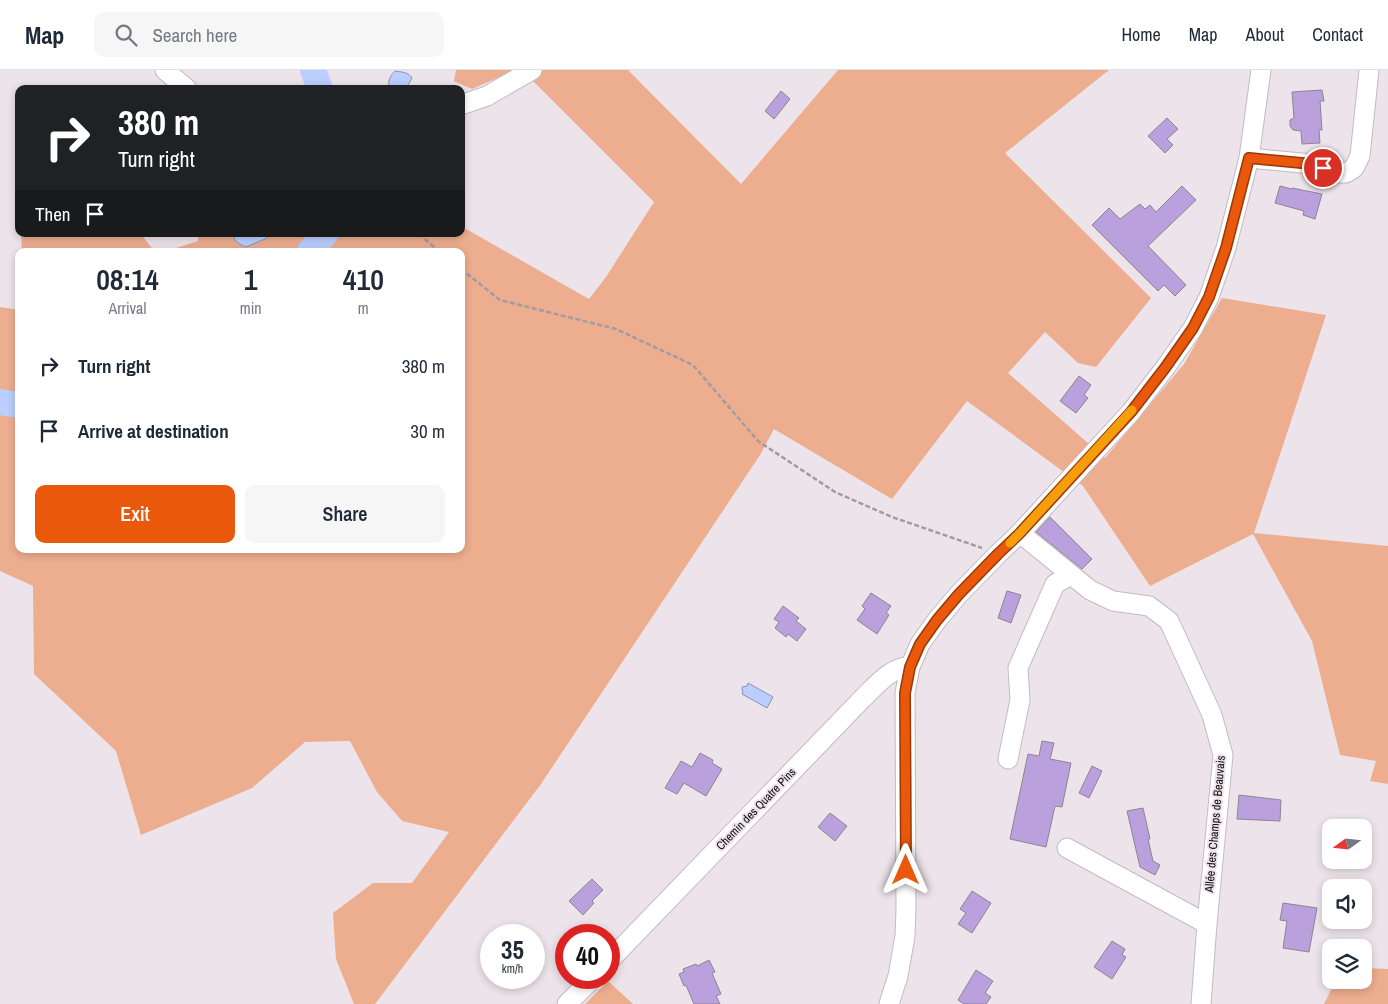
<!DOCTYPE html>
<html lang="en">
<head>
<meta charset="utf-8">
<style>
  body { margin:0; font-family:"Archivo Narrow",sans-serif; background:#f6f6f7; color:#1f2937; height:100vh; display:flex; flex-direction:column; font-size:19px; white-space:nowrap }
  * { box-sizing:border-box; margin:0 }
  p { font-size:16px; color:#747a83 }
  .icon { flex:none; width:28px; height:28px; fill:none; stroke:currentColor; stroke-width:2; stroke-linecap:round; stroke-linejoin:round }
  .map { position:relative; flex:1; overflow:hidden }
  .side { position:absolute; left:15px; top:178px; width:450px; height:305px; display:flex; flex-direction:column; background:#fff; border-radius:10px; box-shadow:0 2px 8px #0003 }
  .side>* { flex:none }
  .top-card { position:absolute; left:15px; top:15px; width:450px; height:152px; border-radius:10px; box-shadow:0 2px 8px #0003; background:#202124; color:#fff; overflow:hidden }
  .needle { width:32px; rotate:255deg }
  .buttons { position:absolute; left:1322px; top:749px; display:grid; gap:10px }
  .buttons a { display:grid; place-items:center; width:50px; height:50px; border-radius:10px; background:#fff; box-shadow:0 2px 8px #0003; font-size:25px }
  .speed { position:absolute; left:480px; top:854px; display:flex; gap:10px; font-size:25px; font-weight:700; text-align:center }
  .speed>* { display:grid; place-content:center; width:65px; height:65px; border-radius:50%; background:#fff; box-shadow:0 2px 8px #0003; line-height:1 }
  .speed small { font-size:12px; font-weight:400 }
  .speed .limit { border:8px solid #d22; background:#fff; color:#111 }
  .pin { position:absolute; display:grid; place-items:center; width:42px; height:42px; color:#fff; margin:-21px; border:2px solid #fff; border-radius:50%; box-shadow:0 1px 5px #0007 }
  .me { position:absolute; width:55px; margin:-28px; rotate:0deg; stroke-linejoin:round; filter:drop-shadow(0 0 4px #0008) }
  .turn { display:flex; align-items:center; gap:18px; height:105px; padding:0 20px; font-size:22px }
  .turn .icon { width:65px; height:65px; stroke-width:2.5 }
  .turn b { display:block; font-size:35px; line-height:42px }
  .then { display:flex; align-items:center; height:48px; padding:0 20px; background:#0003; gap:10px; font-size:19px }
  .eta { display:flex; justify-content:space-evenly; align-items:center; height:85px; text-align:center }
  .eta b { font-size:30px; font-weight:600; line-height:35px }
  .action { display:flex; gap:10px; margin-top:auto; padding:10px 20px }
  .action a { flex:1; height:58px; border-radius:10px; background:#ea580c; color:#fff; font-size:20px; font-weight:600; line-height:58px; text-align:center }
  .action a+a { background:#f6f6f7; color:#1f2937 }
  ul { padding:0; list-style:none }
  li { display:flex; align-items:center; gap:15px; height:65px; padding:0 20px }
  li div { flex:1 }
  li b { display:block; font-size:19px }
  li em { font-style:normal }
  header { display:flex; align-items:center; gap:30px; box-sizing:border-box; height:70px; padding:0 25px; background:#fff; border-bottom:1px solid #e0e1e3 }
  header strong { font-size:24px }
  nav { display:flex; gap:28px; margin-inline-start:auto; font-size:18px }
  .search { width:350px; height:45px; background:#f6f6f7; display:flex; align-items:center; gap:12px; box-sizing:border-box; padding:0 18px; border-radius:10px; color:#747a83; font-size:19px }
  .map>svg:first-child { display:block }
  .green { fill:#edad8f }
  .water { fill:#bbcefe; stroke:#8894b6 }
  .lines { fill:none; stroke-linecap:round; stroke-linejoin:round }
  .river { stroke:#bbcefe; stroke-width:26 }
  .building { fill:#baa1dd; stroke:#8a8690 }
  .minor-casing { stroke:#c4bac1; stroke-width:21 }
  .path { stroke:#a39ba1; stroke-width:2.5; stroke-dasharray:5 2.5; stroke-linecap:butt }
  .minor { stroke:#fff; stroke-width:19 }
  .route-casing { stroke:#983908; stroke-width:12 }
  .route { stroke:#ea580c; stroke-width:9 }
  .slow { stroke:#f59e0b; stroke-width:9 }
  .labels { text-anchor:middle; stroke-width:4; stroke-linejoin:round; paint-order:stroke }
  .street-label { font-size:12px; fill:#100c0f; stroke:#ede3ea }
</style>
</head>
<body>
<header>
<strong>Map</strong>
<div class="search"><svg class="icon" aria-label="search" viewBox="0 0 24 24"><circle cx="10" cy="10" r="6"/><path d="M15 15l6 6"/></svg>Search here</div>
<nav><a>Home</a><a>Map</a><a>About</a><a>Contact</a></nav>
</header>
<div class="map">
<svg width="1388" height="934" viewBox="0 0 1388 934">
  <rect width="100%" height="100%" fill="#ede3ea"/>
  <!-- green -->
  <g class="green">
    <path d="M456,0H516L472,19L454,11Z"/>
    <path d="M522,0H628L741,114L838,0H1109L1005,83L1151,228L1096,297L1078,293L1045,262L1008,303L1105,388L1184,294L1222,228L1326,245L1254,463L1388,476V714L1370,711L1376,691L1340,685L1312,571L1253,464L1150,516L1083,416L967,331L892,429L774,359L760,385L541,714L375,934H354L336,889L333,843L373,813H412L449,762L402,751L377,722L350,671L305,672L252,718L141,765L116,681L34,604L33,516L0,501V237L19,240V479H461V181H167L198,171V164H461V156L589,229L606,207L654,132Z"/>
    <path d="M21,164H141L154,181H22Z"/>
    <path d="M1364,898L1388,899V934H1324L1336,910H1364Z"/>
    <path d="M608,911L633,934H585Z"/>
  </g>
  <!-- water -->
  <g class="water">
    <path d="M395,1C401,2 409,2 412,8L406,19C402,19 396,20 393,19C384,16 391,4 395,1Z"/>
    <path d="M233,164H272L265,169L246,177C239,174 234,172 233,164Z"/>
    <path d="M748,613L773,627L767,638L742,624L743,622L742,619V617L747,616Z"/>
  </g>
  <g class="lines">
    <!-- river -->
    <g class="river">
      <path d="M313,0L320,19"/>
      <path d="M310,181L325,164"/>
      <path d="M0,332L19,335"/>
    </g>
  </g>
  <!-- building -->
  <g class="building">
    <path d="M1322,20L1324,31H1320L1322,60H1319L1320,73L1302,74L1301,61L1293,60L1290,56V50L1294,48L1292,22Z"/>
    <path d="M781,21L790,29L774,49L765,41Z"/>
    <path d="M1167,48L1178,59L1167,69L1173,75L1165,83L1148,66Z"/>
    <path d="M1182,116L1196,130L1148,176L1186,215L1175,226L1164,215L1158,221L1092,155L1109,138L1120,149L1140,134L1145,139L1150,135L1156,142Z"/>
    <path d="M1280,116L1292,119V118L1322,124L1315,149L1303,145L1304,141L1275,133Z"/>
    <path d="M1079,306L1091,315L1084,325L1088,328L1076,343L1060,331Z"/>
    <path d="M1050,447L1092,489L1082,499L1036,462Z"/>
    <path d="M1007,521L1021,525L1011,553L998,548Z"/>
    <path d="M871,523L891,536L886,543L889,545L877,564L857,550L865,539L862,536Z"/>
    <path d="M783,536L799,548L796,551L806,559L797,571L788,564L786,567L775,558L779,552L774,549Z"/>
    <path d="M1042,671L1054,673L1050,689L1071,693L1062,737L1055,736L1046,777L1010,769L1028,684L1039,686Z"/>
    <path d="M700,683L713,690L712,693L722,699L706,726L684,713L677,724L665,718L681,691L692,697Z"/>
    <path d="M1092,696L1102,701L1089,728L1079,723Z"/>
    <path d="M1239,725L1281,730L1280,751L1237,749Z"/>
    <path d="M1143,738L1150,769H1148L1153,791L1160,795L1155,805L1140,797L1127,741Z"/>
    <path d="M830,743L847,756L835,771L818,757Z"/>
    <path d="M592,809L603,820L592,831L594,833L583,845L569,831Z"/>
    <path d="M972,821L991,833L972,863L958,854L966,843L960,839Z"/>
    <path d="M1283,833L1317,838L1309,882L1283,878L1287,851L1280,850Z"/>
    <path d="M1112,871L1125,879L1122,885L1126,887L1112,909L1094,897Z"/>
    <path d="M709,890L715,902L712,903L721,924L716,926L720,934H694L686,915L684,916L679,904L684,902L683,899L696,894L697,896Z"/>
    <path d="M976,900L993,911L985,923L991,927L986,934H964L958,930Z"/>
  </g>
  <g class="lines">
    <!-- minor casing -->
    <g class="minor-casing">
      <g id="minor">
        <path d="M165,0L187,19"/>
        <path d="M461,35L487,26L532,0"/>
        <path d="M1249,88L1312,94L1334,103H1346L1354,98L1360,86L1369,0"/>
        <path d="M1020,463L1090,520L1113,531L1149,536L1169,551L1212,645L1223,685L1207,854L1201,934"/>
        <path d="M1008,689L1020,630L1018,598L1055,514L1071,505"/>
        <path d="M1067,778L1207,854"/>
        <path d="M609,891L863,628C875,617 891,596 910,597"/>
        <path d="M567,934L593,908"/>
        <path d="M889,934L898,906L905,866L906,839L905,623L910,597L920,574L937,550L959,524L998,484L1020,463L1131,342L1165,298L1193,258L1209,227L1226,178L1249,88L1261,0"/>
      </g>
    </g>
    <!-- path -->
    <g class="path">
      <path d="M419,164L421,166L439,181"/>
      <path d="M461,199L500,230L616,259L693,295L758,371L835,422L892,447L982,478"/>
    </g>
    <!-- minor -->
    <use href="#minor" class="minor"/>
  </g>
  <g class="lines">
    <!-- route casing -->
    <g class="route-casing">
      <path id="route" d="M906,800L905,623L910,597L920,574L937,550L959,524L998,484L1020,463L1131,342L1165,298L1193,258L1209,227L1226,178L1249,88L1312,94L1323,98"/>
    </g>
    <!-- route -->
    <use href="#route" class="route"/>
    <!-- slow -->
    <path class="slow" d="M1010,473L1020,463L1132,340"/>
  </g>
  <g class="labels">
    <!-- street labels -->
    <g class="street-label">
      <text transform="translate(756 739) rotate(-46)" y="4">Chemin des Quatre Pins</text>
      <text transform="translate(1215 754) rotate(-85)" y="4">Allée des Champs de Beauvais</text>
    </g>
  </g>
</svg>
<div class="buttons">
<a><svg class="needle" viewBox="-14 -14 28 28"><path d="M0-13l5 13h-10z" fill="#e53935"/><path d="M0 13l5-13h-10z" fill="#747a83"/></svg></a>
<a><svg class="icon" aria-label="sound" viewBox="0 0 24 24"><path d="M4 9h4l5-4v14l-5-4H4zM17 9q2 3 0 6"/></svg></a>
<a><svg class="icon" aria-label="layers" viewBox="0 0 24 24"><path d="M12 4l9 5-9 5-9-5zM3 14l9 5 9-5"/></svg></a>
</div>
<div class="speed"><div>35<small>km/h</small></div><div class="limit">40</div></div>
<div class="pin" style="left:1323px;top:98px;background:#d93025"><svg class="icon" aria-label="arrive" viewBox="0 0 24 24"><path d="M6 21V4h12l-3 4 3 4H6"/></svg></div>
<svg class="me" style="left:906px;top:800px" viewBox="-20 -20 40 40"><path d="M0-17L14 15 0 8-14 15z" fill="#ea580c" stroke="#fff" stroke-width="4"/></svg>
<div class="top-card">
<div class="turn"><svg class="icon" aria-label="right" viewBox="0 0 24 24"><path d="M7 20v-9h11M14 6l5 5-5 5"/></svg><div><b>380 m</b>Turn right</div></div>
<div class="then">Then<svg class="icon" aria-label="arrive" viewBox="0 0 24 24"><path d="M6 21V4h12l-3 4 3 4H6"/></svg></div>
</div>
<section class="side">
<div class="eta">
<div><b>08:14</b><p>Arrival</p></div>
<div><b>1</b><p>min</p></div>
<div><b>410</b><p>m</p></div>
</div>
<ul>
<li><svg class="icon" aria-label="right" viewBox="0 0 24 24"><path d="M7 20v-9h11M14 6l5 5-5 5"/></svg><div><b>Turn right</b></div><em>380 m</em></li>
<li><svg class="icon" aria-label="arrive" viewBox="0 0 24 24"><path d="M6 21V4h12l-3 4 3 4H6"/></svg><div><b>Arrive at destination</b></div><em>30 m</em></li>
</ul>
<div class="action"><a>Exit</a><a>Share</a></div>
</section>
</div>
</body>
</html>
